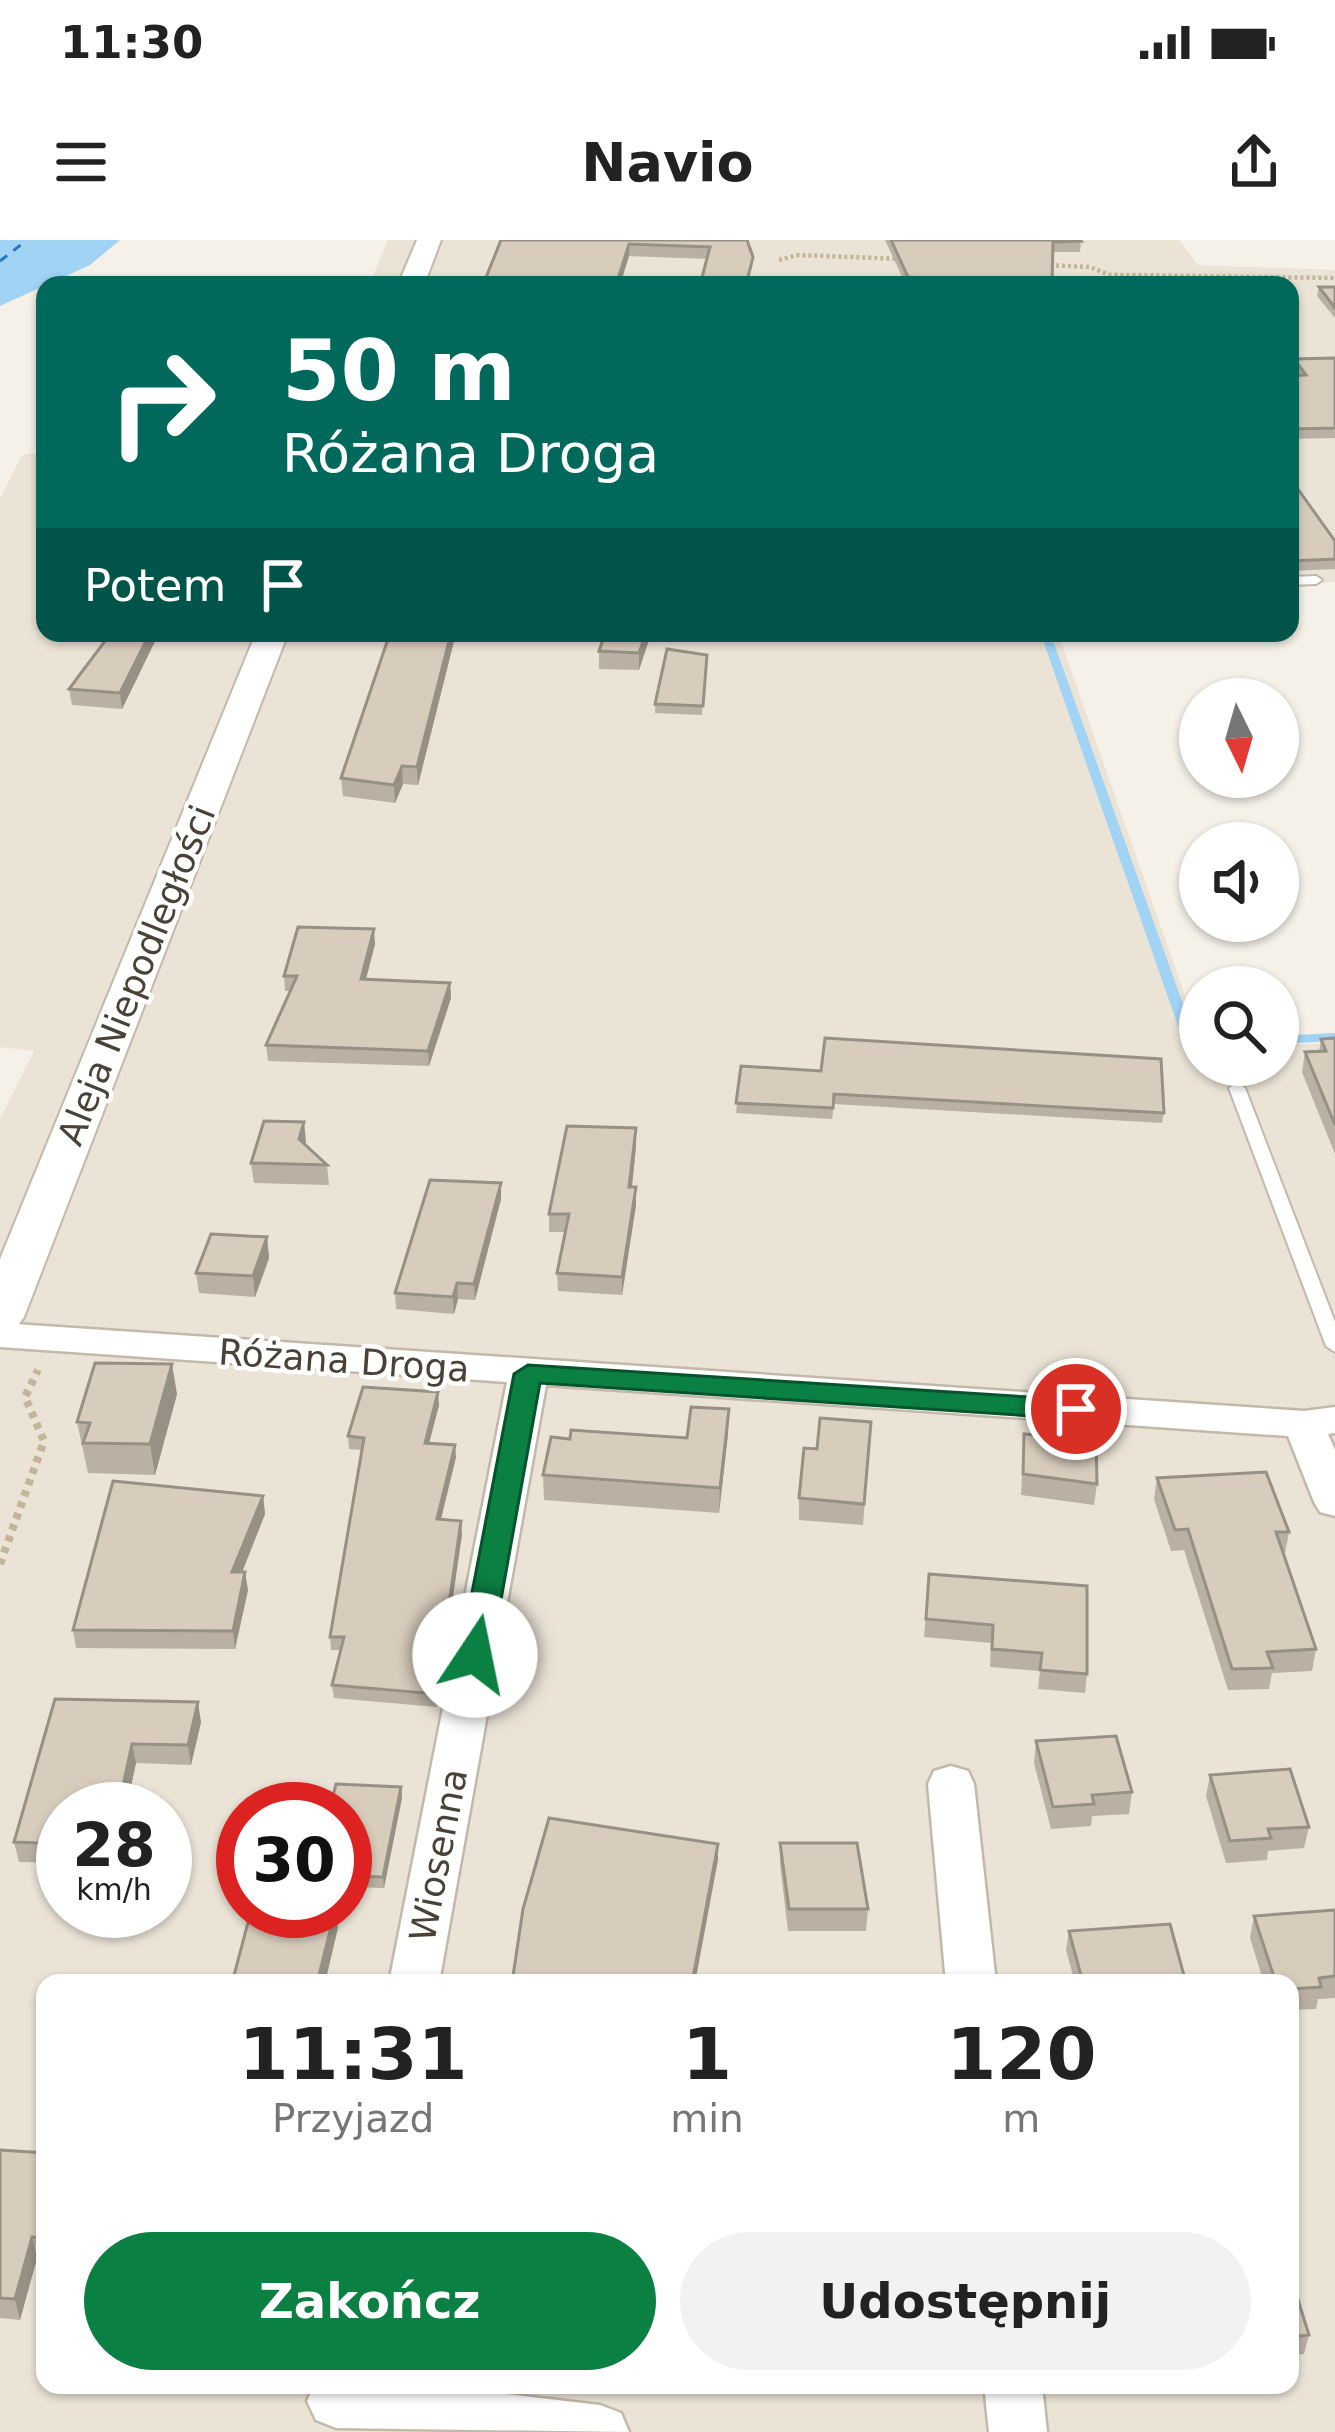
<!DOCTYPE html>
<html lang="pl">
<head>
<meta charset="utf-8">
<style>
  body { margin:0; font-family:"DejaVu Sans",sans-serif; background:#f2f2f2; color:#222; height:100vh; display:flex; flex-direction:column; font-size:45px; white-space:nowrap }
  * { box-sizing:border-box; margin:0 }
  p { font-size:39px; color:#767676 }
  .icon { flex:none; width:66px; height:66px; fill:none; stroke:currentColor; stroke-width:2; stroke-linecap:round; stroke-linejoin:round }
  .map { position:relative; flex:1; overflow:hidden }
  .panel { position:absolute; left:36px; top:1734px; width:1263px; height:420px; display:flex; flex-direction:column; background:#fff; border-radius:24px; box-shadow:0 3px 9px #0004 }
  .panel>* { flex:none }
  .hud { position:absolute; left:36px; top:36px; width:1263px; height:366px; border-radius:24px; box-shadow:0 3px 9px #0004; background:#00695c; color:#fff; overflow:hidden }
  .needle { width:78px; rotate:175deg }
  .buttons { position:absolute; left:1179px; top:438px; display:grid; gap:24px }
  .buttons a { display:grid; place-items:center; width:120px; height:120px; border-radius:50%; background:#fff; box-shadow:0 3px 9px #0004; font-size:60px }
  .speed { position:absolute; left:36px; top:1542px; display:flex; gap:24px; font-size:60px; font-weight:700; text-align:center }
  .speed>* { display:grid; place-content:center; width:156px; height:156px; border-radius:50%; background:#fff; box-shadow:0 3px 9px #0004; line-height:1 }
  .speed small { font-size:30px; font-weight:400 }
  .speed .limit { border:18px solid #d22; background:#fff; color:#111 }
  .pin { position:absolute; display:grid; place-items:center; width:102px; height:102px; color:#fff; margin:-51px; border:6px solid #fff; border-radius:50%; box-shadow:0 3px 12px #0007 }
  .me { position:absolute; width:132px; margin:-66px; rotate:11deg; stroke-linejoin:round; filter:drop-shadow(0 0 9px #0008) }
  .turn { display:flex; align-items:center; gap:42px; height:252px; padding:0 48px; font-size:54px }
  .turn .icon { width:156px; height:156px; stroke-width:2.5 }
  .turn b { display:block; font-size:84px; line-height:102px }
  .then { display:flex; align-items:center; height:114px; padding:0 48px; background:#0003; gap:24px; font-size:45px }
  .eta { display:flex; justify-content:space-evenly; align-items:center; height:204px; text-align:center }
  .eta b { font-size:72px; font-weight:700; line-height:84px }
  .cta { display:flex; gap:24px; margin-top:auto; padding:24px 48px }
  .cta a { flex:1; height:138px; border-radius:72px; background:#0b8043; color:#fff; font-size:48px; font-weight:700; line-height:138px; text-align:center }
  .cta a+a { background:#f2f2f2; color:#222 }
  .status { display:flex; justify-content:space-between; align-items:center; height:84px; padding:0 60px; background:#fff; direction:ltr }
  .status svg { height:33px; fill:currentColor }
  header { display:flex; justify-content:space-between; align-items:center; height:156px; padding:0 48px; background:#fff; font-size:54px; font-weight:700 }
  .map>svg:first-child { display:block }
  .residential { fill:#eae3d6; fill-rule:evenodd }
  .water { fill:#a1d3f5 }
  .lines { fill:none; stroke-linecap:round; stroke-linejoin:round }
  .stream { fill:#a1d3f5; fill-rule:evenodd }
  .ferry { stroke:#267ab5; stroke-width:3; stroke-dasharray:9 8; stroke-linecap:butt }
  .service-casing { stroke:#c2b9aa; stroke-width:4 }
  .minor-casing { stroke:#c2b9aa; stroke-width:5 }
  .tertiary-casing { stroke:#c2b9aa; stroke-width:4 }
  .path-far1 { stroke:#c4b59a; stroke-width:4.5; stroke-dasharray:3 3; stroke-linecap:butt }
  .path { stroke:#c4b59a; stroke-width:8; stroke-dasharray:6 6; stroke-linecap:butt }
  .service { fill:#fff; fill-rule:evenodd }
  .minor { fill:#fff; fill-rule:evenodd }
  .tertiary { fill:#fff; fill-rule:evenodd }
  .wall { fill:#bab0a3 }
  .shaded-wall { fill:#979084 }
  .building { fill:#d8cdbd; stroke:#979084; stroke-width:3 }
  .route { fill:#0b8043; stroke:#07532c; stroke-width:3 }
  .labels { text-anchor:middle; stroke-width:9; stroke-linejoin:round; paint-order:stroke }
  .street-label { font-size:36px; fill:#494236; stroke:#fff }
</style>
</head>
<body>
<div class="status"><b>11:30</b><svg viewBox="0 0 49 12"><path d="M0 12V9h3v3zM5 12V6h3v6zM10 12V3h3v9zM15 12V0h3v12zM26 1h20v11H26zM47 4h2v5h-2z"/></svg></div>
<header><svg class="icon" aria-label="menu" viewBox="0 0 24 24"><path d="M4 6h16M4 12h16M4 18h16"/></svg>Navio<svg class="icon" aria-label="share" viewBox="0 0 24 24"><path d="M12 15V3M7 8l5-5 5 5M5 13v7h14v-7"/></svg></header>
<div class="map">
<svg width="1335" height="2192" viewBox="0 0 1335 2192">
  <rect width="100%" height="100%" fill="#f5f1e9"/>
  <!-- residential -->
  <g class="residential">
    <path d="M388,0H1179L1198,25L1335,30V342L1290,344V45H369Z"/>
    <path d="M45,212V393H1058L1200,799V825H1278V805L1335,803V2192H0V879L34,811L0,807V259L22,215ZM63,1569H165V1671H63ZM243,1569H345V1671H243ZM45,1743H1290V2145H45Z"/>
  </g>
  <!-- water -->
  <path class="water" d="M0,0H120L90,25L0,66Z"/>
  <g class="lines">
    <!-- stream -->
    <g class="stream">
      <path d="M1045,401L1054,403L1194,795L1200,797V806L1182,797L1044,403Z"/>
      <path d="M1335,793V801L1278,804V796Z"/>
    </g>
    <!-- ferry -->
    <path class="ferry" d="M0,21L27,0"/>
    <!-- service casing -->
    <g class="service-casing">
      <g id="service">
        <path d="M1290,337L1316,336L1322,340L1316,344L1290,345Z"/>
        <path d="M941,393H998L992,397H947Z"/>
        <path d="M1237,843L1245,848L1335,1082V1112L1326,1106L1229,848Z"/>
      </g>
    </g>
    <!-- minor casing -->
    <g class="minor-casing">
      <g id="minor">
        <path d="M0,1083L1304,1171L1335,1167V1193L1328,1194L1335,1210V1276L1320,1272L1314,1262L1288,1196L546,1145L439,1743H389L507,1142L0,1107Z"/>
        <path d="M951,1526L968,1531L974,1544L996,1743H946L928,1544L934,1531Z"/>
        <path d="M314,2145H430L600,2165L621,2173L629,2192L336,2188L316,2180L307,2161Z"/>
        <path d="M984,2145H1042L1047,2192H989Z"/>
      </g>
    </g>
    <!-- tertiary casing -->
    <g class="tertiary-casing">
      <g id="tertiary">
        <path d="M417,0H441L424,45H398Z"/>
        <path d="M256,393H288L24,1077L17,1087L0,1092V1019Z"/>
      </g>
    </g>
    <!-- path-far1 -->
    <g class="path-far1">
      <path d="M779,20L798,15L903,19"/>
      <path d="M1044,25L1090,27L1110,35L1335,38"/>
    </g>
    <!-- path -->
    <path class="path" d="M0,1324L44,1201L25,1157L38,1130"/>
    <!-- service -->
    <use href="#service" class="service"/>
    <!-- minor -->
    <use href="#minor" class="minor"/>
    <!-- tertiary -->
    <use href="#tertiary" class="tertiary"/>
  </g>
  <!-- wall -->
  <g class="wall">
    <path d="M501,0H747L752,29L707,19L629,16L620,45H483Z"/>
    <path d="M885,0H1080L1081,1L1080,12H1053L1052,45H906Z"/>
    <path d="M1319,47H1335V78L1317,56Z"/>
    <path d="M1335,118V198L1290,199V136L1298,135L1292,128L1294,119Z"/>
    <path d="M1290,226L1293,230L1292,239L1335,301V329L1290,331Z"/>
    <path d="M111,393H159L122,469L72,465L69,449Z"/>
    <path d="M456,393L418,545L403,544L395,563L343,556L341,538Z"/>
    <path d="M605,393H651L639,430L599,429V411Z"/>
    <path d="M707,415L702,475L655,473V464Z"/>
    <path d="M375,704L366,739L450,743L451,758L429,826L268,821L266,805L290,751H285L284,736Z"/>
    <path d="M1335,798V914L1302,832L1305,812H1319L1321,799Z"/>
    <path d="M741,826L1164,873L1162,883L834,864L832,879L736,873Z"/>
    <path d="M636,888V906L632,947H636V965L622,1055L558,1051L557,1033L565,992H549V974Z"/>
    <path d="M306,902L305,904L327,925L329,945L254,943L251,923Z"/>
    <path d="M501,943V959L475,1060L458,1059L454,1074L396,1069L395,1053Z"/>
    <path d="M267,997L269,1018L255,1057L199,1053L196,1033Z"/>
    <path d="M177,1154L155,1235L88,1233L77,1182Z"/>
    <path d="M439,1165L429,1203L456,1217L441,1279L462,1294L437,1467L334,1458L332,1445L341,1410H331L330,1397L362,1210L349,1209L348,1196Z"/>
    <path d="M871,1182L863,1285L799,1280V1258L817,1209Z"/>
    <path d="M728,1194L719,1273L544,1260L543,1235L570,1199L687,1198Z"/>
    <path d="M1024,1194L1097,1244L1094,1265L1021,1255Z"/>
    <path d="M1157,1238L1289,1292L1285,1313H1283L1316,1409L1312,1431L1272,1433L1269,1449L1228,1450L1184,1310L1171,1311L1154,1259Z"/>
    <path d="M263,1256L265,1274L242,1332L248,1350L235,1409L76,1408L73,1390Z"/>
    <path d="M929,1334L1087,1434L1085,1453L1038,1449L1040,1431L990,1427L991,1403L924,1397Z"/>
    <path d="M55,1459L201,1482L191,1525L136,1523L126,1569H63V1623L19,1622L14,1602Z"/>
    <path d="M1036,1501L1132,1552L1129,1574L1092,1576L1091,1586L1051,1589L1034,1523Z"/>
    <path d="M1210,1535L1309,1587L1304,1608L1268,1611L1267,1620L1226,1623L1206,1556Z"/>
    <path d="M401,1547L402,1558L384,1648L345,1647V1569Z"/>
    <path d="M780,1603L868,1669L866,1691H788L780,1624Z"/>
    <path d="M1335,1670V1758L1318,1759L1316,1769L1290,1770V1743H1264L1250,1698L1254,1676Z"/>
    <path d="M1069,1691L1186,1743H1075L1066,1710Z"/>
    <path d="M0,1910L45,1913V2019L37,2018L20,2080L0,2078Z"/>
    <path d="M1290,2034L1309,2095L1304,2114L1290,2115Z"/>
  </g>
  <!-- shaded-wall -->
  <g class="shaded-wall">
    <path d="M629,4V16L620,45H616Z"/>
    <path d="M150,393H159L122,469L120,453Z"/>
    <path d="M451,393H456L418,545L417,527Z"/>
    <path d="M646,393L651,394L639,430V413Z"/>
    <path d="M402,526L403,544L395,563L394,545Z"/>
    <path d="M374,689L375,704L362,754L361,739Z"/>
    <path d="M450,743L451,758L429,826L428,811Z"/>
    <path d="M304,882L306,902L301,919L299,899Z"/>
    <path d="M636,888V906L630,965L629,947Z"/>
    <path d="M501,943V959L475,1060L474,1044Z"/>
    <path d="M636,947V965L622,1055V1037Z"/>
    <path d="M267,997L269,1018L255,1057L253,1036Z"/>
    <path d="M457,1043L458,1059L454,1074L453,1057Z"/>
    <path d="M172,1124L177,1154L155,1235L150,1204Z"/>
    <path d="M438,1152L439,1165L426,1215L425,1203Z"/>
    <path d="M729,1169L728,1194L719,1273L720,1248Z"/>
    <path d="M455,1205L456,1217L438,1291L437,1279Z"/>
    <path d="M263,1256L265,1274L235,1350L232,1332Z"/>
    <path d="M461,1281L462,1294L437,1467L436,1454Z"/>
    <path d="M245,1332L248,1350L235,1409L233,1391Z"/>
    <path d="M198,1462L201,1482L191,1525L188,1505Z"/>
    <path d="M132,1504L136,1523L126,1569H118Z"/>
    <path d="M401,1547L402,1558L384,1648L383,1637Z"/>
    <path d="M718,1604V1620L695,1743H692Z"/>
    <path d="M335,1671L338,1688L325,1743H317Z"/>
    <path d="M32,1997L37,2018L20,2080L15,2059Z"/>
  </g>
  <!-- building -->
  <g class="building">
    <path d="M501,0H747L753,17L746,45H700L710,7L629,4L616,45H483Z"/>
    <path d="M891,0H1080L1081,1L1053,2L1052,45H923L924,38L908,37Z"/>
    <path d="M1319,47H1335V68Z"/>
    <path d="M1335,118V188L1290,189V136L1306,135L1294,119Z"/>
    <path d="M1290,238L1335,301V319L1290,321Z"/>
    <path d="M111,393H150L120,453L69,449Z"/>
    <path d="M390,393H451L417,527L402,526L394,545L341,538Z"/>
    <path d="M605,393H646L639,413L599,411Z"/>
    <path d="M667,409L707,415L703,466L655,464Z"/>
    <path d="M298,687L374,689L361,739L450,743L428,811L266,805L297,736H284Z"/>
    <path d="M825,798L1161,819L1164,873L834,854L833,868L736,863L741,826L821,831Z"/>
    <path d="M1335,798V885L1305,812L1326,811L1321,799Z"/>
    <path d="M264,881L304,882L299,899L327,925L251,923Z"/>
    <path d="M567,886L636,888L629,947H636L622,1037L557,1033L569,974H549Z"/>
    <path d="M430,940L501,943L474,1044L457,1043L453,1057L395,1053Z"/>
    <path d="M211,994L267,997L253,1036L196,1033Z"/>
    <path d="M95,1123L172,1124L150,1204L83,1203L90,1183L77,1182Z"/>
    <path d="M363,1147L438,1152L425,1203L455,1205L437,1279L461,1281L436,1454L332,1445L344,1397H330L364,1198L348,1196Z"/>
    <path d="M691,1167L729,1169L720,1248L543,1235L551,1197L570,1199L571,1190L687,1198Z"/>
    <path d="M820,1178L871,1182L864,1264L799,1258L804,1208L817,1209Z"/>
    <path d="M1024,1194L1096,1199L1097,1244L1023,1234Z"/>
    <path d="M1266,1232L1289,1292H1276L1316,1409L1267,1412L1273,1428L1232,1429L1188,1289L1175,1290L1157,1238Z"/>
    <path d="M113,1241L263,1256L232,1332H245L233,1391L73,1390Z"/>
    <path d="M929,1334L1087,1346V1434L1040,1430L1042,1413L992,1409L993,1385L926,1379Z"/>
    <path d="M55,1459L198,1462L188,1505L132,1504L118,1569H63V1604L14,1602Z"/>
    <path d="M1116,1496L1132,1552L1092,1555L1094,1564L1053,1567L1036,1501Z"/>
    <path d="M1290,1529L1309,1587L1268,1589L1271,1598L1230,1601L1210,1535Z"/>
    <path d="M336,1544L401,1547L383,1637L345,1636V1569H330Z"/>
    <path d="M549,1578L718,1604L692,1743L656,1739V1743H512L523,1669Z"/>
    <path d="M780,1603H857L868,1669H789Z"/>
    <path d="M1335,1670V1736L1319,1738L1321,1747L1290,1749V1743H1276L1254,1676Z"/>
    <path d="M251,1671H335L317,1743H232Z"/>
    <path d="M1170,1684L1186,1743H1083L1069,1691Z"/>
    <path d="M0,1910L45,1913V1998L32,1997L15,2059L0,2058Z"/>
    <path d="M1290,2034L1309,2095L1290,2097Z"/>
  </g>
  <!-- route -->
  <path class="route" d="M528,1125L1076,1160L1090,1169L1076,1179L540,1143L491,1415L475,1426L460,1415L514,1134Z"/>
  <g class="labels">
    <!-- street labels -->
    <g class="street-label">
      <text transform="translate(136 735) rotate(-68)" y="13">Aleja Niepodległości</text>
      <text transform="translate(344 1120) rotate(4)" y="13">Różana Droga</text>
      <text transform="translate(438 1615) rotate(-79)" y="13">Wiosenna</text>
    </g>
  </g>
</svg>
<div class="buttons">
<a><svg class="needle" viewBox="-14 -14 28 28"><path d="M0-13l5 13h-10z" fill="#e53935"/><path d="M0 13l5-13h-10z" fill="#767676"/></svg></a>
<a><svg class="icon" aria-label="sound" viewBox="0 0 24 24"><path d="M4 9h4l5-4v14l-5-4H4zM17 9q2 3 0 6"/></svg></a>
<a><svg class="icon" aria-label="search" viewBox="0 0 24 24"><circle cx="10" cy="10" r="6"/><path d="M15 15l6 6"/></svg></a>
</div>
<div class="speed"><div>28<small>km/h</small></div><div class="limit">30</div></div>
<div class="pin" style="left:1076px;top:1169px;background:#d93025"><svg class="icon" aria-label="arrive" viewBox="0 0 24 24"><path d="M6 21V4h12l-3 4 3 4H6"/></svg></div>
<svg class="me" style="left:475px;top:1415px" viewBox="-20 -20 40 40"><circle r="19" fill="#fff"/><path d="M0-13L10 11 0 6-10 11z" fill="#0b8043"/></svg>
<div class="hud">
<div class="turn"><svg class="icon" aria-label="right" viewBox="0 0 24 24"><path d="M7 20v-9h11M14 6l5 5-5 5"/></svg><div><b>50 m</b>Różana Droga</div></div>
<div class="then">Potem<svg class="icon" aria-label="arrive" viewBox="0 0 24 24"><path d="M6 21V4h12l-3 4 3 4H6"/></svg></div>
</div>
<section class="panel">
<div class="eta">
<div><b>11:31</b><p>Przyjazd</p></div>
<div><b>1</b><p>min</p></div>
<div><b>120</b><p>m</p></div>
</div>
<div class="cta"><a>Zakończ</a><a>Udostępnij</a></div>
</section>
</div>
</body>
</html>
